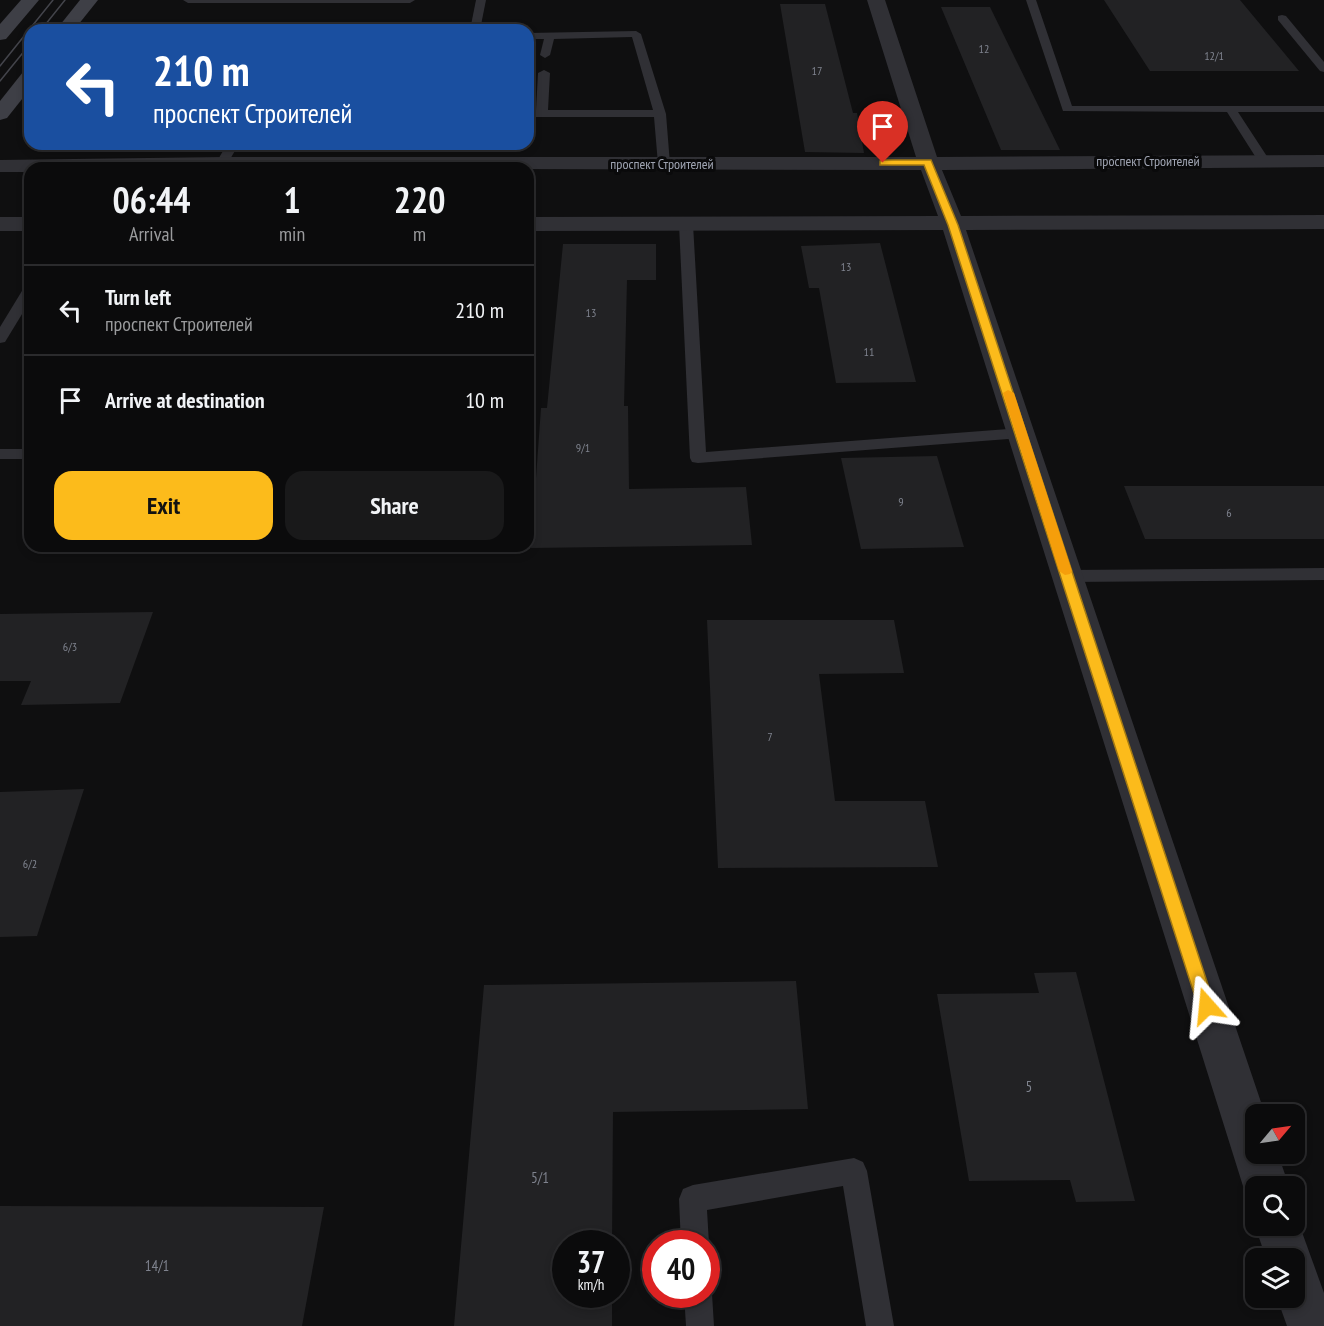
<!DOCTYPE html>
<html lang="en">
<head>
<meta charset="utf-8">
<style>
  body { margin:0; font-family:"PT Sans Narrow",sans-serif; background:#19191a; color:#f1f3f6; height:100vh; display:flex; flex-direction:column; font-size:22px; white-space:nowrap }
  * { box-sizing:border-box; margin:0 }
  p { font-size:20px; color:#9a9b9d }
  .icon { flex:none; width:33px; height:33px; fill:none; stroke:currentColor; stroke-width:2; stroke-linecap:round; stroke-linejoin:round }
  .map { position:relative; flex:1; overflow:hidden }
  .side { position:absolute; left:24px; top:162px; width:510px; height:390px; display:flex; flex-direction:column; background:#0b0b0c; border-radius:18px; box-shadow:0 3px 9px #0003,0 0 0 2px #2b2b2d }
  .side>* { flex:none }
  .top-card { position:absolute; left:24px; top:24px; width:510px; height:126px; border-radius:18px; box-shadow:0 3px 9px #0003,0 0 0 2px #2b2b2d; background:#1a4fa0; color:#fff; overflow:hidden }
  .needle { width:39px; rotate:61deg }
  .fabs { position:absolute; left:1245px; top:1104px; display:grid; gap:12px }
  .fabs a { display:grid; place-items:center; width:60px; height:60px; border-radius:12px; background:#0b0b0c; box-shadow:0 3px 9px #0003,0 0 0 2px #2b2b2d; font-size:30px }
  .speed { position:absolute; left:552px; top:1230px; display:flex; gap:12px; font-size:30px; font-weight:700; text-align:center }
  .speed>* { display:grid; place-content:center; width:78px; height:78px; border-radius:50%; background:#0b0b0c; box-shadow:0 3px 9px #0003,0 0 0 2px #2b2b2d; line-height:1 }
  .speed small { font-size:15px; font-weight:400 }
  .speed .limit { border:9px solid #d22; background:#fff; color:#111 }
  .pin { position:absolute; display:grid; place-items:center; width:51px; height:51px; color:#fff; margin:-62px -26px; border-radius:50% 50% 50% 0; rotate:-45deg; box-shadow:0 0 6px #0007 }
  .pin .icon { rotate:45deg }
  .me { position:absolute; width:66px; margin:-33px; rotate:342deg; stroke-linejoin:round; filter:drop-shadow(0 0 4px #0008) }
  .turn { display:flex; align-items:center; gap:21px; height:126px; padding:0 30px; font-size:27px }
  .turn .icon { width:78px; height:78px; stroke-width:2.5 }
  .turn b { display:block; font-size:42px; line-height:51px }
  .eta { display:flex; justify-content:space-evenly; align-items:center; height:102px; text-align:center }
  .eta b { font-size:36px; font-weight:700; line-height:42px }
  .primary-button { display:flex; gap:12px; margin-top:auto; padding:12px 30px }
  .primary-button a { flex:1; height:69px; border-radius:18px; background:#fcbb1b; color:#111; font-size:24px; font-weight:700; line-height:69px; text-align:center }
  .primary-button a+a { background:#19191a; color:#f1f3f6 }
  ul { padding:0; list-style:none }
  li { display:flex; align-items:center; gap:18px; height:90px; padding:0 30px; border-top:2px solid #2b2b2d }
  li div { flex:1 }
  li b { display:block; font-size:22px }
  li em { font-style:normal }
  .map>svg:first-child { display:block }
  .building { fill:#222224 }
  .lines { fill:none; stroke-linecap:round; stroke-linejoin:round }
  .service { fill:#303035; fill-rule:evenodd }
  .tertiary { fill:#303035; fill-rule:evenodd }
  .secondary { fill:#3e3f46; fill-rule:evenodd }
  .tram { stroke:#43444b; stroke-width:1.5 }
  .route { fill:#fcbb1b; stroke:#a47a12; stroke-width:1.5 }
  .slow { fill:#f59e0b }
  .labels { text-anchor:middle; stroke-width:6; stroke-linejoin:round; paint-order:stroke }
  .number-label { font-size:12px; fill:#7f838e }
  .far-street-label { font-size:14px; fill:#9fa4b2; stroke:#0a0a0b }
  .near-number-label { font-size:15px; fill:#7f838e }
</style>
</head>
<body>
<div class="map">
<svg width="1324" height="1326" viewBox="0 0 1324 1326">
  <rect width="100%" height="100%" fill="#0f0f10"/>
  <!-- building -->
  <g class="building">
    <path d="M1104,0H1240L1299,71H1150Z"/>
    <path d="M780,4H825L853,113H857L864,153L805,152Z"/>
    <path d="M941,7H990L1060,150H1001Z"/>
    <path d="M880,243L916,382L836,383L819,288H809L801,246Z"/>
    <path d="M563,244H656V280H627L624,406H628L629,489L746,487L752,545L531,548L541,408H547Z"/>
    <path d="M937,456L964,547L861,549L841,458Z"/>
    <path d="M1124,486H1324V539H1145Z"/>
    <path d="M153,612L120,703L21,705L31,681H0V614Z"/>
    <path d="M707,620H894L904,673L819,674L835,801H925L938,867L718,868Z"/>
    <path d="M84,789L37,936L0,937V792Z"/>
    <path d="M1076,972L1135,1201L1076,1202L1070,1180L969,1181L937,994L1039,993L1034,973Z"/>
    <path d="M796,981L808,1109L613,1112L612,1244H566V1294H612V1326H454L484,985Z"/>
    <path d="M0,1206L324,1207L302,1326H0Z"/>
  </g>
  <g class="lines">
    <!-- service -->
    <g class="service">
      <path d="M183,0H415L410,3H188Z"/>
      <path d="M476,0H486L480,30H470Z"/>
      <path d="M1026,0H1036L1072,106H1324V112H1238L1270,161L1264,165L1260,164L1227,112L1063,111Z"/>
      <path d="M1282,15L1286,16L1324,62V72L1320,71L1278,20V16Z"/>
      <path d="M234,27H293L298,30H229Z"/>
      <path d="M636,31L641,34L666,114L670,164L664,168L658,164L654,117H528V109L536,110L538,73L544,70L550,73L548,110H653L632,37L554,39L550,55L545,58L540,55L544,39H528V33Z"/>
      <path d="M227,144H239L226,166H218L216,163Z"/>
      <path d="M686,220L693,224L706,452L1021,428L1029,433L1021,438L698,463L692,462L690,458L679,224Z"/>
      <path d="M30,285V301L5,342L0,343V327L25,286Z"/>
      <rect x="0" y="449" width="30" height="10"/>
      <path d="M1324,568V580L1067,582L1061,580L1058,576L1061,572L1067,570Z"/>
      <path d="M854,1158L863,1162L867,1171L894,1326H866L843,1186L707,1210L709,1244L706,1250V1244H681L679,1199L683,1189L693,1185Z"/>
      <path d="M706,1283L712,1294L714,1326H686L684,1294H706Z"/>
    </g>
    <!-- tertiary -->
    <g class="tertiary">
      <path d="M867,0H885L937,157L1324,155V167L942,170L961,216L1324,215V229L966,230L1265,1114H1256V1154H1278L1289,1186H1256V1204L1250,1202L1243,1186L943,230L528,231V217L938,216L921,170L30,168V172H0V160L222,157H916Z"/>
      <rect x="0" y="217" width="30" height="14"/>
      <path d="M1294,1210L1324,1293V1326H1287L1277,1298H1294V1258H1266L1255,1226L1256,1224L1294,1226Z"/>
    </g>
    <!-- secondary -->
    <g class="secondary">
      <path d="M21,0H39L6,39L0,40V24Z"/>
      <path d="M80,0H98L74,30H56Z"/>
      <path d="M30,70V89L7,118L0,120V101L23,72Z"/>
    </g>
    <!-- tram -->
    <g class="tram">
      <path d="M41,30L65,0"/>
      <path d="M0,66L53,0"/>
      <path d="M0,81L30,44"/>
    </g>
  </g>
  <!-- route -->
  <path class="route" d="M883,160H931L958,225L1215,1006L1213,1011L1207,1013L1201,1011L1198,1006L948,225L924,165H880V161Z"/>
  <!-- slow -->
  <path class="slow" d="M1008,390L1014,393L1072,571L1070,574L1065,575L1059,571L1003,393Z"/>
  <g class="labels">
    <!-- number labels -->
    <g class="number-label">
      <text x="984" y="53">12</text>
      <text x="1214" y="60">12/1</text>
      <text x="817" y="75">17</text>
      <text x="846" y="271">13</text>
      <text x="591" y="317">13</text>
      <text x="869" y="356">11</text>
      <text x="583" y="452">9/1</text>
      <text x="901" y="506">9</text>
      <text x="1229" y="517">6</text>
      <text x="70" y="651">6/3</text>
      <text x="770" y="741">7</text>
      <text x="30" y="868">6/2</text>
    </g>
    <!-- far-street labels -->
    <g class="far-street-label">
      <text x="1148" y="166">проспект Строителей</text>
      <text x="662" y="169">проспект Строителей</text>
    </g>
    <!-- near-number labels -->
    <g class="near-number-label">
      <text x="1029" y="1092">5</text>
      <text x="540" y="1183">5/1</text>
      <text x="157" y="1271">14/1</text>
    </g>
  </g>
</svg>
<div class="fabs">
<a><svg class="needle" viewBox="-14 -14 28 28"><path d="M0-13l5 13h-10z" fill="#e53935"/><path d="M0 13l5-13h-10z" fill="#9a9b9d"/></svg></a>
<a><svg class="icon" aria-label="search" viewBox="0 0 24 24"><circle cx="10" cy="10" r="6"/><path d="M15 15l6 6"/></svg></a>
<a><svg class="icon" aria-label="layers" viewBox="0 0 24 24"><path d="M12 4l9 5-9 5-9-5zM3 14l9 5 9-5"/></svg></a>
</div>
<div class="speed"><div>37<small>km/h</small></div><div class="limit">40</div></div>
<div class="pin" style="left:883px;top:163px;background:#d93025"><svg class="icon" aria-label="arrive" viewBox="0 0 24 24"><path d="M6 21V4h12l-3 4 3 4H6"/></svg></div>
<svg class="me" style="left:1207px;top:1006px" viewBox="-20 -20 40 40"><path d="M0-17L14 15 0 8-14 15z" fill="#fcbb1b" stroke="#fff" stroke-width="4"/></svg>
<div class="top-card">
<div class="turn"><svg class="icon" aria-label="left" viewBox="0 0 24 24"><path d="M17 20v-9H6M10 6l-5 5 5 5"/></svg><div><b>210 m</b>проспект Строителей</div></div>
</div>
<section class="side">
<div class="eta">
<div><b>06:44</b><p>Arrival</p></div>
<div><b>1</b><p>min</p></div>
<div><b>220</b><p>m</p></div>
</div>
<ul>
<li><svg class="icon" aria-label="left" viewBox="0 0 24 24"><path d="M17 20v-9H6M10 6l-5 5 5 5"/></svg><div><b>Turn left</b><p>проспект Строителей</p></div><em>210 m</em></li>
<li><svg class="icon" aria-label="arrive" viewBox="0 0 24 24"><path d="M6 21V4h12l-3 4 3 4H6"/></svg><div><b>Arrive at destination</b></div><em>10 m</em></li>
</ul>
<div class="primary-button"><a>Exit</a><a>Share</a></div>
</section>
</div>
</body>
</html>
